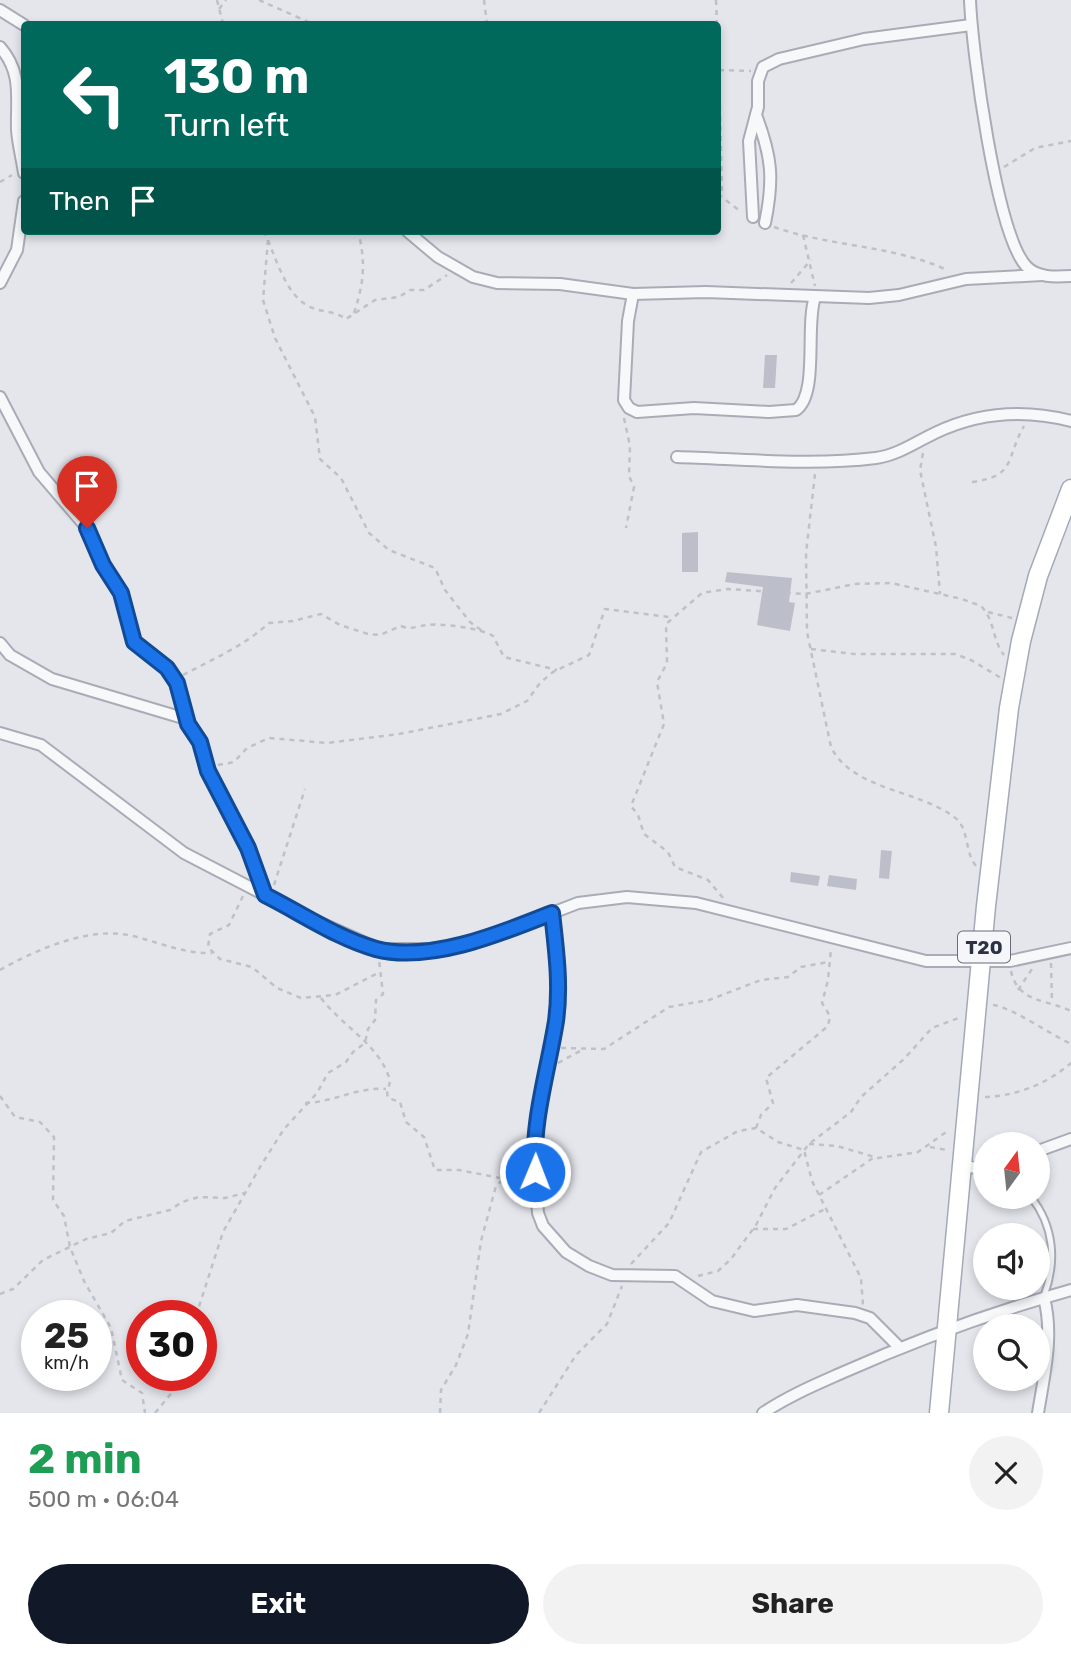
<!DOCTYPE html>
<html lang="en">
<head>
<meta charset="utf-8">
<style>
  body { margin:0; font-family:Rubik,sans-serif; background:#f2f2f2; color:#222; height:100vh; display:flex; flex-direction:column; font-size:26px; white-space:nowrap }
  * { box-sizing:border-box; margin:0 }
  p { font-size:23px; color:#767676 }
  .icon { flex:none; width:38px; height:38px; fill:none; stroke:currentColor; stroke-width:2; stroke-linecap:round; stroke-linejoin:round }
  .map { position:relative; height:1413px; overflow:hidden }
  .drawer { display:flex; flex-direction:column; background:#fff; flex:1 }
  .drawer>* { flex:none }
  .banner { position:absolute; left:21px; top:21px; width:700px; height:214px; border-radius:7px; box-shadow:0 4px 10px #0003; background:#00695c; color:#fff; overflow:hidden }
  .needle { width:46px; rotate:15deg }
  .buttons { position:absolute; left:973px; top:1132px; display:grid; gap:14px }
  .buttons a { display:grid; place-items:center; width:77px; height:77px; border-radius:50%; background:#fff; box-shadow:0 4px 10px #0003; font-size:35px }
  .speed { position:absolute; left:21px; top:1300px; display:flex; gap:14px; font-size:35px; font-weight:700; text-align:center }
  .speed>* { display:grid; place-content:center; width:91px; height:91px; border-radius:50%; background:#fff; box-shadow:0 4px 10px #0003; line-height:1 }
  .speed small { font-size:18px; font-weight:400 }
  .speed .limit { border:10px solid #d22; background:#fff; color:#111 }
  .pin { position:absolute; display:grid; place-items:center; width:60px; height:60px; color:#fff; margin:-72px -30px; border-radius:50% 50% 50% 0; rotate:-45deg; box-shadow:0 0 7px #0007 }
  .pin .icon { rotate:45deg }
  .me { position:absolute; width:77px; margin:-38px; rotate:1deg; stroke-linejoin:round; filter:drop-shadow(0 0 5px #0008) }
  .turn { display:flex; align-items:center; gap:24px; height:147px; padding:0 28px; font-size:32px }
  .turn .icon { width:91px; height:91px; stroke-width:2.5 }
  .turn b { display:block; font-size:49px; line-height:60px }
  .then { display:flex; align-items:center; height:66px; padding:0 28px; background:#0003; gap:14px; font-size:26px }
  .round { display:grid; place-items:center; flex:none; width:74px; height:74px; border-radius:37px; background:#f2f2f2 }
  .overview { display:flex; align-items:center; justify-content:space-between; height:119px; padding:0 28px }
  h1 { font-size:42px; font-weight:700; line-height:52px; color:#1e9e55 }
  .cta { display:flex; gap:14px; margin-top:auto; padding:14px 28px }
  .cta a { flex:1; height:80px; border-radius:42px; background:#111827; color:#fff; font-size:28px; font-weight:700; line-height:80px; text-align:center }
  .cta a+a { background:#f2f2f2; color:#222 }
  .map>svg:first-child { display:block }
  .building { fill:#bcbfc9 }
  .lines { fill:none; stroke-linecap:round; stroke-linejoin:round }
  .service-casing { stroke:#a9acb6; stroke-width:9 }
  .minor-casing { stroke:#a9acb6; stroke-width:14 }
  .primary-casing { stroke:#a4a9b7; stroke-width:21 }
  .path { stroke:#bec1c7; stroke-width:2.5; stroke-dasharray:5 5; stroke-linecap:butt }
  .service { stroke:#f7f8fa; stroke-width:5 }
  .minor { stroke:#f7f8fa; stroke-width:10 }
  .primary { stroke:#fff; stroke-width:18 }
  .route-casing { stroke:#114b97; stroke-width:18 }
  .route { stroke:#1a73e8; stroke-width:12 }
  .labels { text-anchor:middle; stroke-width:5; stroke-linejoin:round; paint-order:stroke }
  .shield { fill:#f4f6f9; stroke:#686d7a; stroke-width:2 }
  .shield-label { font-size:19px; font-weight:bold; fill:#2c3244 }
</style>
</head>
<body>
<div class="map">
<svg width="1071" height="1413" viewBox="0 0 1071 1413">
  <rect width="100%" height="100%" fill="#e4e6ec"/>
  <!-- building -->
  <g class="building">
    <path d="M765,355H777L775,388H763Z"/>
    <path d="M698,532V572H682V533Z"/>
    <path d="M727,572L792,578L789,602L795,603L790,631L757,625L763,587L725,582Z"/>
    <path d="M881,850L892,851L889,879L879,878Z"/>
    <path d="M791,872L820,876L818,886L790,882Z"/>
    <path d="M829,875L857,879L856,890L827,886Z"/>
  </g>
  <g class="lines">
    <!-- service casing -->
    <g class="service-casing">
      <path id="service" d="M1031,1197C1054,1226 1057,1261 1044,1296"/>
    </g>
    <!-- minor casing -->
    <g class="minor-casing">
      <g id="minor">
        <path d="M970,0C972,50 996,232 1026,266C1037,278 1055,277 1071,276"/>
        <path d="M0,10L24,25"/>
        <path d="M0,47C23,73 16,99 17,130C18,144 22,159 24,173"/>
        <path d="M756,115C772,157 774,179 765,223"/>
        <path d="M753,217L749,141L758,107V81L763,67L779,59L864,39L971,25"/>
        <path d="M407,231L438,257L473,277L497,283L560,284L633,294L706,292L869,298L899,295L966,279L1042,275"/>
        <path d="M0,283L17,250L24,201"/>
        <path d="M633,294L628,321L624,400L629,408L637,412L694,408L769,412L796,410C819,394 805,325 815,297"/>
        <path d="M0,397L39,472L87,528L103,565L121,593L134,642L172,674L188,724"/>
        <path d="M677,457C742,459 811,466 876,458C898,455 916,442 935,433C979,412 1024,409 1071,421"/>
        <path d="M0,643L10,655L52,679L183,718C201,736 202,759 213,781C230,820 253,854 265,895"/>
        <path d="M0,733L41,745L184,853L307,917L379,949H430L472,944L578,903L627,897L696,903L926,961H1010L1071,948"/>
        <path d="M552,913L558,991L556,1020L537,1122L534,1159L538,1213L543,1226L566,1252L589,1266L612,1275L675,1276L712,1301L754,1311L797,1305L855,1313L870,1318L899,1347"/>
        <path d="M1038,1151L1071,1139"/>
        <path d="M961,1165L985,1170"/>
        <path d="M763,1413C788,1396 817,1384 844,1372C918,1339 993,1312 1071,1290"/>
        <path d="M1038,1413C1044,1376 1054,1335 1044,1298"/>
      </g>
    </g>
    <!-- primary casing -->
    <g class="primary-casing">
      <path id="primary" d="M939,1413L986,906L1009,708L1021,641L1038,576L1071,489"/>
    </g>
    <!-- path -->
    <g class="path">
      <path d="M217,0L223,24"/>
      <path d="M259,0L313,24"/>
      <path d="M484,0L487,24"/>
      <path d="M716,0L717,24"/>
      <path d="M219,9L226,0"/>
      <path d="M718,26L722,196"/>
      <path d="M719,70L751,71"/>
      <path d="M1004,167L1035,148L1071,141"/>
      <path d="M0,182L12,175"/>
      <path d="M718,194L740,211"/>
      <path d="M774,227C831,247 893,245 947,270"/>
      <path d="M264,231C274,252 284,291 305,304C318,313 334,310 346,319L375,300L399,297L410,290H424L447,275"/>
      <path d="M803,235L815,286"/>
      <path d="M268,240L263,300L275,338L315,417L320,459L341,478L369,533L389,550L435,568L445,590L470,622L481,630"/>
      <path d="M791,283L811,260"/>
      <path d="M354,313C364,283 366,262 358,231"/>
      <path d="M624,418L630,446L629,476L634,487L626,528"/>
      <path d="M923,453L920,470L936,547L940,594"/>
      <path d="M815,474L806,553L807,632L831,747C852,790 919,790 954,817C970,828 964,852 976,866"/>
      <path d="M972,482C1017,476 1005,459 1024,426"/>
      <path d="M988,612L1012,618"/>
      <path d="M811,649L854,654H955L971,660L1001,678"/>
      <path d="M183,675C213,659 244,646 269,623L293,621L321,614L340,625L368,634L380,635L401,626C411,630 417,626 428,625C441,623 481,628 493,636L504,657L557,670"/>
      <path d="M218,765L234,762L247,748L269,738L327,743L399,734L501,714L527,701L540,683L553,672L589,655L605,609L669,617"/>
      <path d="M274,885L305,789"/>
      <path d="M243,896L229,925L210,934L208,947L220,959L252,967L277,988L301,998L335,995L378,973"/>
      <path d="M723,898L708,880L675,867L668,852L644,834L638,815L631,806L664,724L657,682L667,663L666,624L702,593L728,589L805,594L855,584L891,583L962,599L981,606C995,620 992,640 1004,655"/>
      <path d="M1051,963L1052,1002"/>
      <path d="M0,970C35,950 88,927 128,935C157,941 182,954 212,953"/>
      <path d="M1011,971C1018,1003 1046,999 1071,1011"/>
      <path d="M1018,990L1032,969"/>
      <path d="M321,998C342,1026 377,1043 389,1077C392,1085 385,1090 388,1098L400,1102L406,1122L424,1137L435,1170H459L500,1178"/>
      <path d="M993,1005C1011,1007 1050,1034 1071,1044"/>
      <path d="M561,1048L604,1049L669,1007L709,1000L761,980L788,977L801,967L828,962"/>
      <path d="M558,1063L580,1051"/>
      <path d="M0,1096L15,1117L40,1122L54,1137L53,1200L64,1216L70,1247L84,1281L111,1328L122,1380L142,1393L145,1413"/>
      <path d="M985,1097C1016,1096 1047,1084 1071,1063"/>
      <path d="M305,1103C335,1102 356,1087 386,1089"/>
      <path d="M756,1128L761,1115L773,1103L766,1078L828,1026L830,1016L822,1003L828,980L831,949"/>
      <path d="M809,1144L837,1146L878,1158L918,1152L949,1130"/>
      <path d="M930,1147L947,1150"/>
      <path d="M819,1195L873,1158"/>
      <path d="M753,1229H786L825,1209"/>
      <path d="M631,1264L669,1223L701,1152L738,1131L756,1128L778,1142L804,1150L812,1181L861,1278L863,1305"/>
      <path d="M698,1276L718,1271L731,1259L756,1225L775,1188L809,1144L851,1112L861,1097L904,1059L932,1028L961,1017"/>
      <path d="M0,1294L13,1289L43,1260L86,1239L111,1233L125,1221L170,1210L182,1202L199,1197L225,1198L245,1193"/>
      <path d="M196,1316L223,1232L260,1167L284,1129L317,1093L328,1073L346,1062L353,1052L365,1043L368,1029L375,1020L376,1000L383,994L379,960"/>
      <path d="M155,1413L174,1390L182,1376"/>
      <path d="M440,1413L441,1390L456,1365L468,1334L481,1241L496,1186L509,1174L523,1172"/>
      <path d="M539,1413L576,1355L607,1324L622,1286"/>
    </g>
    <!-- service -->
    <use href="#service" class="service"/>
    <!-- minor -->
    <use href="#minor" class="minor"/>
    <!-- primary -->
    <use href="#primary" class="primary"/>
  </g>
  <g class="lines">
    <!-- route casing -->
    <g class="route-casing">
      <path id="route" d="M87,528L103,565L121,593L134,642L167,668L177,683L188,724L200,742L208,771L248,848L265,895C301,913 337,938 376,949C430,963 502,933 552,913C556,949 561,985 556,1021C548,1071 532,1120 535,1172"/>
    </g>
    <!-- route -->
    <use href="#route" class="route"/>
  </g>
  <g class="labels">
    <!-- shield labels -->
    <rect class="shield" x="958" y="931.5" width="52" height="31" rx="5"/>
    <g class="shield-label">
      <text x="984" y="954">T20</text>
    </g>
  </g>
</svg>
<div class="buttons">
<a><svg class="needle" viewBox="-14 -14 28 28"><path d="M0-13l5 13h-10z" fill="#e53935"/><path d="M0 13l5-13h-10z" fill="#767676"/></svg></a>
<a><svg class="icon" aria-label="sound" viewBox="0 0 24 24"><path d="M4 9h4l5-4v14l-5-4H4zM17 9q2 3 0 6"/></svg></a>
<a><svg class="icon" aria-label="search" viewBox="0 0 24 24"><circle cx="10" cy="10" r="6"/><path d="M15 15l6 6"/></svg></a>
</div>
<div class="speed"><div>25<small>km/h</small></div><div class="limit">30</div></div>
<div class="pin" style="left:87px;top:528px;background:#d93025"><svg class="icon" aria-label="arrive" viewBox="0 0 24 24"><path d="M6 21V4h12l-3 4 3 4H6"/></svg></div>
<svg class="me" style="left:535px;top:1172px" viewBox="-20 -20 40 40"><circle r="17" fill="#1a73e8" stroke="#fff" stroke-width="3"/><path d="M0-11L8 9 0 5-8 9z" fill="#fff"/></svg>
<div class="banner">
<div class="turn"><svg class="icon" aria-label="left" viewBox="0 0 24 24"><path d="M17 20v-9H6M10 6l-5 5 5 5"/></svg><div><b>130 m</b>Turn left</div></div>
<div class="then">Then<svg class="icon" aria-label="arrive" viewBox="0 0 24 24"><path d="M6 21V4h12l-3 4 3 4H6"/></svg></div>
</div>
</div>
<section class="drawer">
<div class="overview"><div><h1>2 min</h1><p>500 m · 06:04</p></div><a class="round"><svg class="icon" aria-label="close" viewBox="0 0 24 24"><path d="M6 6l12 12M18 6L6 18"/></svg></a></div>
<div class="cta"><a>Exit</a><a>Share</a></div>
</section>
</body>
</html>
